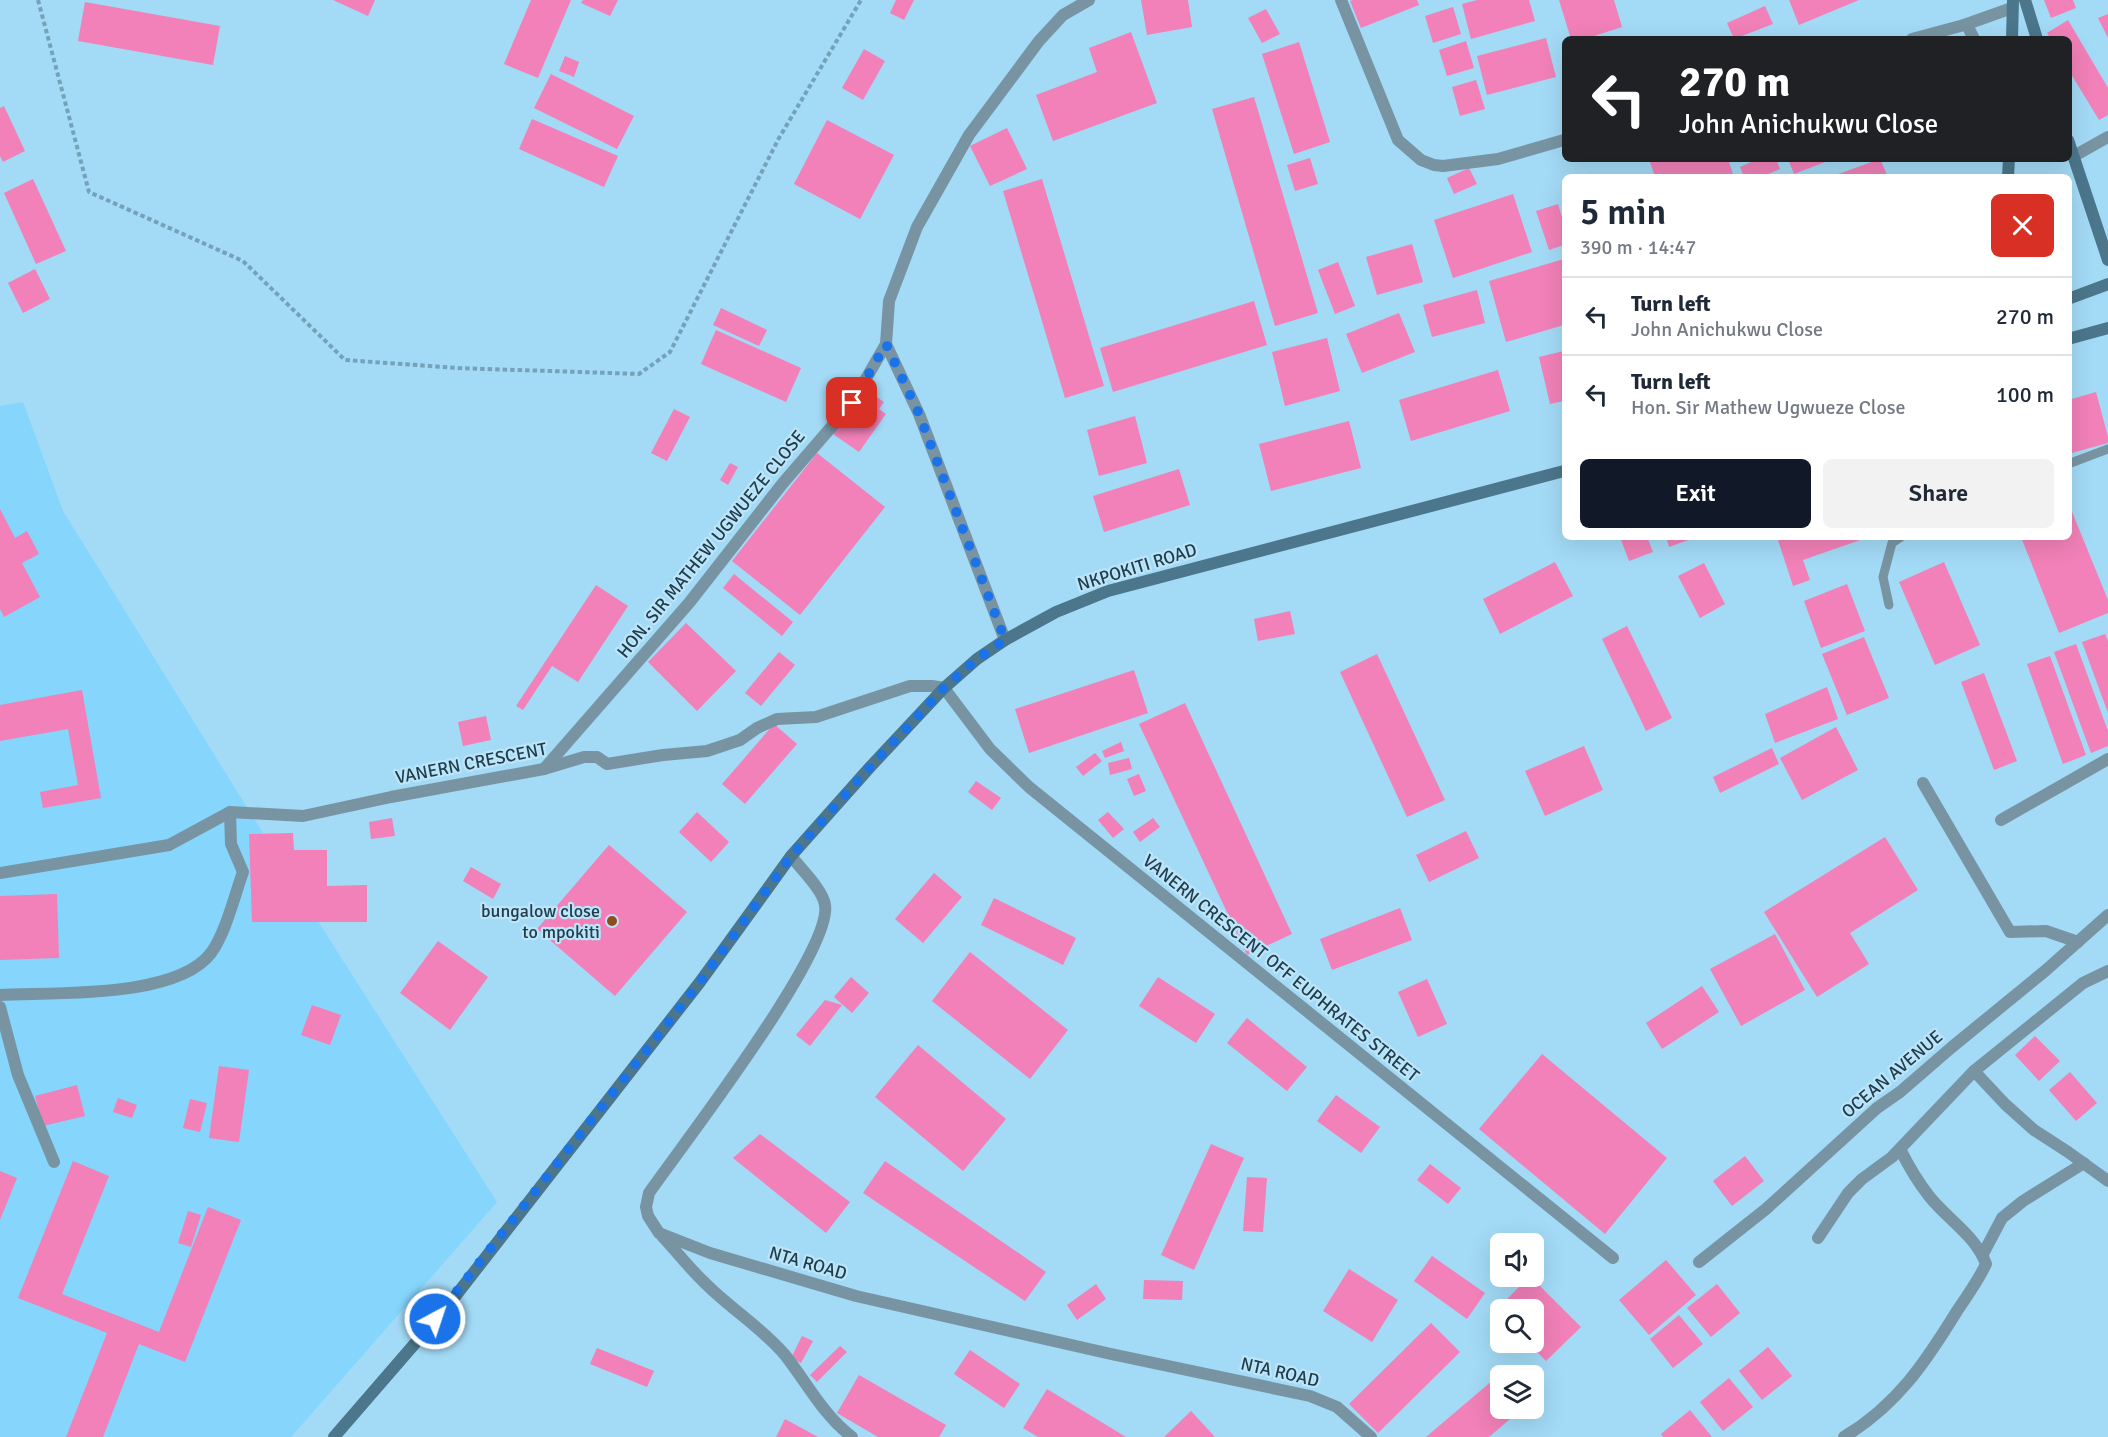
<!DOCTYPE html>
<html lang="en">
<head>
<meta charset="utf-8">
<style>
  body { margin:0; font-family:Signika,sans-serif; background:#f2f2f3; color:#1f2937; height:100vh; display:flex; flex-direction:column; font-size:22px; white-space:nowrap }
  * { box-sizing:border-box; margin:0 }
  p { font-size:20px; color:#747a83 }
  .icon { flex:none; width:33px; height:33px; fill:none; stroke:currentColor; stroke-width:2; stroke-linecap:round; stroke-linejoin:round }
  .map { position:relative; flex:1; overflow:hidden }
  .sheet { position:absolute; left:1562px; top:174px; width:510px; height:366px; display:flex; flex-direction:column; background:#fff; border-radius:9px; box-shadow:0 6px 24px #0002 }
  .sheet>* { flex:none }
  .banner { position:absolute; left:1562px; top:36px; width:510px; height:126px; border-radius:9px; box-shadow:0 6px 24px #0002; background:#202124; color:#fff; overflow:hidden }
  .tools { position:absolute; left:1490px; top:1233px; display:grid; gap:12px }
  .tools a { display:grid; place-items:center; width:54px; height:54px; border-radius:9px; background:#fff; box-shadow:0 6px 24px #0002; font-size:30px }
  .pin { position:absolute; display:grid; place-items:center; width:51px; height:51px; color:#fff; margin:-26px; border-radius:12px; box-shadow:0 3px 9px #0006 }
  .me { position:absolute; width:66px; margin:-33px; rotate:40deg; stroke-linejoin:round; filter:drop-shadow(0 0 4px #0008) }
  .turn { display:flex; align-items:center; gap:21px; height:126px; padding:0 18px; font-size:27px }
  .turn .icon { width:78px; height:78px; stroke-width:2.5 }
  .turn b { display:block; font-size:42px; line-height:51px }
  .round { display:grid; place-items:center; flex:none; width:63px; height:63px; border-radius:9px; background:#f2f2f3 }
  .headline { display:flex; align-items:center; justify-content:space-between; height:102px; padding:0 18px }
  h1 { font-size:36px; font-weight:600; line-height:45px }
  .cta { display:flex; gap:12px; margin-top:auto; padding:12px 18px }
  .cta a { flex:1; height:69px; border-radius:9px; background:#111827; color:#fff; font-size:24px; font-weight:600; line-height:69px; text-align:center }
  .cta a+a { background:#f2f2f3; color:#1f2937 }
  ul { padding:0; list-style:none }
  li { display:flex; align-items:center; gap:18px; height:78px; padding:0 18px; border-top:2px solid #e0e1e3 }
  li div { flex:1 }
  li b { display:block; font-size:22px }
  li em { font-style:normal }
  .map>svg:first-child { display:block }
  .built { fill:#85d5fd }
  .building { fill:#f181b8 }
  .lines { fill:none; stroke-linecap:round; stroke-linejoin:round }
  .path { stroke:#74a2b9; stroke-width:4; stroke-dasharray:4.5 3; stroke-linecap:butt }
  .lane { stroke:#7894a3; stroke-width:9 }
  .street { stroke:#7894a3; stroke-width:12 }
  .secondary { stroke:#4b768b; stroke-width:12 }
  .route { stroke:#1a73e8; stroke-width:10; stroke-dasharray:0 18 }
  .poi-dot { fill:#904c1f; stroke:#bce5fa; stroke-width:2 }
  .labels { text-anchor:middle; stroke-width:4.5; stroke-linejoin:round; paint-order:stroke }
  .street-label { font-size:18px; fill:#203d4c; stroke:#bce5fa }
  .poi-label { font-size:18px; fill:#203d4c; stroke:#bce5fa; text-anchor:end }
</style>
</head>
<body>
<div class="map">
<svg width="2108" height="1437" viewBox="0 0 2108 1437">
  <rect width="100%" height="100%" fill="#a3daf6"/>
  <!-- built -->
  <path class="built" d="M23,402L63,511L305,901L497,1202L291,1437H0V406Z"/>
  <!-- building -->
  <g class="building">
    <path d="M333,0H375L368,16Z"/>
    <path d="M531,0H571L538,78L504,64Z"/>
    <path d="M583,0H618L610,16L581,3Z"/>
    <path d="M896,0H914L904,20L890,13Z"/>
    <path d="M1141,0H1188L1192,27L1147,35Z"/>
    <path d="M1353,0H1417L1419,5L1361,28L1350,1Z"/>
    <path d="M1477,0H1529L1535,21L1471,39L1462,4Z"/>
    <path d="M1559,0H1614L1622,27L1585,39H1571Z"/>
    <path d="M1789,0H1859L1799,25Z"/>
    <path d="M2044,0H2073L2076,8L2051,18Z"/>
    <path d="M85,2L220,26L213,65L78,41Z"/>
    <path d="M1765,6L1773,24L1734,39L1727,23Z"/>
    <path d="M1453,7L1461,34L1433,43L1425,16Z"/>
    <path d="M1266,9L1280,34L1262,43L1248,18Z"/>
    <path d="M2108,14V38L2098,18Z"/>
    <path d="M2068,20L2108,88V115L2099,120L2068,69V39H2051L2047,33Z"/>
    <path d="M1131,32L1157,103L1053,141L1036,95L1097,72L1089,48Z"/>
    <path d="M1546,38L1556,77L1487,95L1477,56Z"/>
    <path d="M1466,41L1474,68L1447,76L1439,50Z"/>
    <path d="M1299,42L1330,142L1294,154L1262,54Z"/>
    <path d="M864,49L885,61L863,100L842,88Z"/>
    <path d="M565,56L579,62L574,77L559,71Z"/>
    <path d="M551,74L634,116L617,149L534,108Z"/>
    <path d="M1476,80L1485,109L1460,116L1452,87Z"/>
    <path d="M1254,97L1318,313L1275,326L1212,109Z"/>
    <path d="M4,106L25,151L3,162L0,156V108Z"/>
    <path d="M532,119L618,156L604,187L519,149Z"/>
    <path d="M827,120L894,155L860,219L794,184Z"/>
    <path d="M1007,128L1027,169L990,186L970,146Z"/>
    <path d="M1310,158L1318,184L1295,191L1287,165Z"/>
    <path d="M1649,159H1728L1734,177H1655Z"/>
    <path d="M1758,159H1776L1780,169L1761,177H1744L1740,167Z"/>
    <path d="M1788,159H1833L1794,174Z"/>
    <path d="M1880,159L1888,177H1830Z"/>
    <path d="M1469,168L1477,184L1454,194L1447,178Z"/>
    <path d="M33,179L66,251L36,264L4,193Z"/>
    <path d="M1042,179L1104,386L1065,398L1003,191Z"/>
    <path d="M1513,194L1532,252L1453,278L1434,220Z"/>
    <path d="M1558,204L1564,224V245L1549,250L1536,211Z"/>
    <path d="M1412,244L1423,282L1377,295L1366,257Z"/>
    <path d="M1564,259V325L1506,342L1489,281Z"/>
    <path d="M1338,262L1355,306L1335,314L1318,270Z"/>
    <path d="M35,269L50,299L23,313L8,283Z"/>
    <path d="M1477,290L1485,323L1432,337L1423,305Z"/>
    <path d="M1254,301L1267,345L1113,392L1100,348Z"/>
    <path d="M721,308L767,330L759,346L713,325Z"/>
    <path d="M1399,313L1415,352L1362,373L1346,334Z"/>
    <path d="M716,330L801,368L786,402L701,364Z"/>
    <path d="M1327,338L1340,391L1285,406L1272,352Z"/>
    <path d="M1564,351V401L1550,404L1539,357Z"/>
    <path d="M1498,370L1510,411L1411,441L1399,400Z"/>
    <path d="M865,389L884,402L879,409L886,414L859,452L833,434Z"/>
    <path d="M2096,392L2108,437V443L2068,454V400Z"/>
    <path d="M674,409L690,417L667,461L651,453Z"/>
    <path d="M1135,416L1147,463L1099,476L1087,430Z"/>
    <path d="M1349,421L1361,468L1271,491L1259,444Z"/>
    <path d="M817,453L885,507L800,615L732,561Z"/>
    <path d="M730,463L738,467L728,485L720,480Z"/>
    <path d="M1179,469L1190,505L1104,532L1093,496Z"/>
    <path d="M2068,502L2108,600V613L2059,633L2021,537H2068Z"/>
    <path d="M0,509L15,538L27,531L39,554L22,563L40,597L4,617L0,609Z"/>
    <path d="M1620,537H1647L1653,552L1629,561Z"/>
    <path d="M1666,537H1697L1669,547Z"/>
    <path d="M1777,537H1869L1803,560L1810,580L1793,586Z"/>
    <path d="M1555,562L1573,596L1500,634L1483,599Z"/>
    <path d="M1944,562L1980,645L1935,665L1899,582Z"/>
    <path d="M1704,563L1725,604L1700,618L1678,576Z"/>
    <path d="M734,574L793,622L782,636L723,588Z"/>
    <path d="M1847,584L1865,631L1821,648L1804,601Z"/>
    <path d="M596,585L628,606L578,682L552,666L523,710L516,706Z"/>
    <path d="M1290,611L1295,634L1258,641L1254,619Z"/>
    <path d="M686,623L736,671L697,711L648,662Z"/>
    <path d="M1627,626L1672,718L1646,731L1602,639Z"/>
    <path d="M2105,634L2108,641V713L2082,642Z"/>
    <path d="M1864,637L1889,698L1847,715L1822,654Z"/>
    <path d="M2076,644L2108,731V746L2091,753L2054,652Z"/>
    <path d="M779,652L795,665L761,706L745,693Z"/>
    <path d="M1377,654L1445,800L1407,817L1340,672Z"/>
    <path d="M2050,656L2086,755L2063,764L2027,664Z"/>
    <path d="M1134,670L1148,713L1029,753L1015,709Z"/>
    <path d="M1984,673L2017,761L1994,770L1961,682Z"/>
    <path d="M1827,687L1838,719L1775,743L1765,714Z"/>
    <path d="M82,690L101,798L43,808L40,792L78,785L68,729L0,741V705Z"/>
    <path d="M1185,703L1292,934L1247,955L1139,724Z"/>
    <path d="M486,716L491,740L463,746L458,722Z"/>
    <path d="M774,724L797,744L745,804L722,784Z"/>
    <path d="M1836,727L1858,770L1802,800L1780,758Z"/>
    <path d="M1121,742L1124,751L1105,758L1102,751Z"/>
    <path d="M1584,746L1603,790L1545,816L1525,771Z"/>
    <path d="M1772,748L1779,764L1720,793L1713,777Z"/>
    <path d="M1095,753L1102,761L1083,776L1076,767Z"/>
    <path d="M1129,758L1132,769L1110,775L1108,763Z"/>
    <path d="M1139,774L1146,791L1134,796L1127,779Z"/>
    <path d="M976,781L1001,798L992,810L968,792Z"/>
    <path d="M697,812L729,842L711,862L679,832Z"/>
    <path d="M1108,812L1124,829L1113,838L1098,820Z"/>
    <path d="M392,818L395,836L371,839L369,822Z"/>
    <path d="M1153,818L1160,827L1140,842L1133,832Z"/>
    <path d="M1466,831L1479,858L1429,882L1416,855Z"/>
    <path d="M293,833L294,850H327V886L367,885V922H252L249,834Z"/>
    <path d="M1885,837L1918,890L1850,933L1869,964L1817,997L1764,912Z"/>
    <path d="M609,845L687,912L615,996L537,929Z"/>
    <path d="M471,867L501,884L493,899L463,881Z"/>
    <path d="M934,873L962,897L923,943L895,919Z"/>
    <path d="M57,894L59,958L0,960V896Z"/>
    <path d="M994,898L1076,938L1063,965L981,925Z"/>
    <path d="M1400,908L1412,940L1332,970L1320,939Z"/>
    <path d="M1775,934L1805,990L1741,1026L1710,969Z"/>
    <path d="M438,941L488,977L450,1030L400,993Z"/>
    <path d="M970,952L1068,1030L1030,1079L932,1001Z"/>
    <path d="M851,977L869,993L852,1013L834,997Z"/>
    <path d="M1158,977L1215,1014L1196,1043L1139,1006Z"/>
    <path d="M1427,979L1447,1024L1418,1037L1398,992Z"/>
    <path d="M1702,986L1719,1012L1662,1049L1646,1023Z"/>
    <path d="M825,1000L842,1005L810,1046L796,1035Z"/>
    <path d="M312,1005L341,1015L330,1045L301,1035Z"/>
    <path d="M1247,1018L1307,1067L1287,1091L1227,1043Z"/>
    <path d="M2035,1036L2060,1061L2039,1081L2015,1055Z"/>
    <path d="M918,1045L1006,1119L963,1171L875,1097Z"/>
    <path d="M1542,1054L1667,1158L1605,1234L1479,1129Z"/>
    <path d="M219,1066L249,1070L239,1142L209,1138Z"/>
    <path d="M2070,1072L2097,1103L2076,1121L2049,1090Z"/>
    <path d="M77,1085L85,1116L43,1126L35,1096Z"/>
    <path d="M1336,1095L1380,1127L1361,1153L1317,1121Z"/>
    <path d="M118,1098L137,1105L132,1118L113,1112Z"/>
    <path d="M190,1099L207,1103L200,1132L183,1128Z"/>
    <path d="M760,1134L850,1202L826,1233L733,1158Z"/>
    <path d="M1211,1144L1244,1158L1194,1270L1161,1255Z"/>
    <path d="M1745,1156L1764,1181L1732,1206L1713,1181Z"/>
    <path d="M73,1161L109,1176L62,1294L159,1332L208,1207L241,1220L185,1362L139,1344L103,1437H66L107,1333L18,1298Z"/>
    <path d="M885,1161L1046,1272L1025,1301L863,1193Z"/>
    <path d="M1430,1164L1461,1188L1448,1204L1417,1180Z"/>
    <path d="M0,1171L17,1178L0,1220Z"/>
    <path d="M1247,1177L1267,1178L1263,1232L1243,1231Z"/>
    <path d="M188,1211L201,1215L191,1247L178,1243Z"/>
    <path d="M1432,1256L1485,1293L1467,1319L1414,1281Z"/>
    <path d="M1666,1260L1696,1295L1649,1335L1619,1300Z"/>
    <path d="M1349,1269L1398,1300L1372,1342L1323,1311Z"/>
    <path d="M1530,1276L1581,1327L1546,1361L1527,1342H1533V1310H1500V1315L1496,1310Z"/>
    <path d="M1144,1280L1183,1281L1182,1300L1143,1299Z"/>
    <path d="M1096,1284L1106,1299L1077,1320L1067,1305Z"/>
    <path d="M1717,1284L1740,1313L1711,1337L1687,1308Z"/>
    <path d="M1679,1315L1703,1344L1673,1368L1650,1339Z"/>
    <path d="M1431,1323L1460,1352L1378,1433L1349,1404Z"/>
    <path d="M802,1336L813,1341L801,1363L791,1358Z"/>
    <path d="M840,1346L847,1352L817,1382L810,1375Z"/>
    <path d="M1768,1347L1792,1376L1762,1400L1739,1371Z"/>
    <path d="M597,1348L654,1371L647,1387L590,1364Z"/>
    <path d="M970,1350L1020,1384L1004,1408L954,1374Z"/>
    <path d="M1506,1369L1511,1376H1500V1408H1523L1489,1437H1426Z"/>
    <path d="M859,1375L946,1425L939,1437H878L837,1413Z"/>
    <path d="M1729,1378L1753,1407L1723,1431L1700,1402Z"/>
    <path d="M1047,1389L1126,1437H1038L1023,1428Z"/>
    <path d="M1690,1410L1712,1437H1663L1661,1434Z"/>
    <path d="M1191,1411L1215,1437H1164Z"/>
    <path d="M785,1419L818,1437H776Z"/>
  </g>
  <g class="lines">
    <!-- path -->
    <path class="path" d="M38,0L89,192L243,261L345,360L458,368L639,374L670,352L779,138L861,0"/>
    <!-- lane -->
    <g class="lane">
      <path d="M2068,464L2108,449"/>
      <path d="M1889,605L1883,577L1892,543L1901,537"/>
    </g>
    <!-- street -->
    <g class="street">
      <path d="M1341,0L1398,140L1421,160L1434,165L1443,166L1498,159L1564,140"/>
      <path d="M1964,25L2012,8"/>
      <path d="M1912,39L1964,25L1968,27L1974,39"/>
      <path d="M2074,156L2108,137"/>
      <path d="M886,344L919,414L1005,640"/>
      <path d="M544,769L689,603L783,483L852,403L886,344L889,301L917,227L969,135L1039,41L1063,15L1089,0"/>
      <path d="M1923,783L2010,932L2046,931L2078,942"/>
      <path d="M2001,820L2108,759"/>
      <path d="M791,856C801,869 823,890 825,905C833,951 681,1147 649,1193L646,1207L648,1216L659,1233L710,1253L856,1296L1111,1354L1310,1396L1337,1407L1371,1437"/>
      <path d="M0,873L169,845L230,812L303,816L391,797L544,769L584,757H597L607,764L663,755L707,751L740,740L757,728L777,719L816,717L910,686H932L944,688L990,749L1029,787L1613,1258"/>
      <path d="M0,995C54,992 176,999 211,953C226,932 234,897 243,872L231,844L230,812"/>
      <path d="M0,1007L18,1075L54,1162"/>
      <path d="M1974,1071L2005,1104L2034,1130L2068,1152L2108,1181"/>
      <path d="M662,1236C677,1252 690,1269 706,1284C731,1309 762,1328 785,1355C807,1383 823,1415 852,1437"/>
      <path d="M1818,1238L1848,1193L1862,1179L1892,1157L1974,1071L2083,983L2108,971"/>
      <path d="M1983,1254L2002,1218L2023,1201L2084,1163"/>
      <path d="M1699,1262L1766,1209L1877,1108L1900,1092L1952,1047L2045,971L2108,915"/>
      <path d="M1844,1437C1897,1405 1925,1363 1957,1311C1967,1296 1978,1281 1986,1264C1976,1236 1947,1219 1929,1196C1918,1182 1908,1165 1900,1149"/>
    </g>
    <!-- secondary -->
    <g class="secondary">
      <path d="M2025,0L2037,39"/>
      <path d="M2012,39L2013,0"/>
      <path d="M2068,140L2108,260"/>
      <path d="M2008,177L2009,159"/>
      <path d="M2068,299L2108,284"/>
      <path d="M2068,339L2108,328"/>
      <path d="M334,1437L450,1303L700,982L791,856L871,766L944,688L977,659L1005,640L1056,612L1108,591L1564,471"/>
    </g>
  </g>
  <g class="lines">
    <!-- route -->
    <path class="route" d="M435,1319L700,982L791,856L871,766L944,688L977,659L1005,640L919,414L886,344L852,403"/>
  </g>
  <!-- markers -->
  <circle class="poi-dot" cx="612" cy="921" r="6"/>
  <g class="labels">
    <!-- street labels -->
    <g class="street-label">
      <text transform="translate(711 544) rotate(-51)" y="6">HON. SIR MATHEW UGWUEZE CLOSE</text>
      <text transform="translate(1137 567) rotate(-17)" y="6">NKPOKITI ROAD</text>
      <text transform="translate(471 763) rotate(-11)" y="6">VANERN CRESCENT</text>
      <text transform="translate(1281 968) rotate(39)" y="6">VANERN CRESCENT OFF EUPHRATES STREET</text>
      <text transform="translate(1892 1074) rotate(-40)" y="6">OCEAN AVENUE</text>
      <text transform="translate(808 1263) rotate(16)" y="6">NTA ROAD</text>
      <text transform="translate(1280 1372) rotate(13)" y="6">NTA ROAD</text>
    </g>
    <!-- poi labels -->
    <g class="poi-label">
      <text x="600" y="917">bungalow close<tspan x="600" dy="21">to mpokiti</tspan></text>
    </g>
  </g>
</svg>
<div class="tools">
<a><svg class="icon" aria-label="sound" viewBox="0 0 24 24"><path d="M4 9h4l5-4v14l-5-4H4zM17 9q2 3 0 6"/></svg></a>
<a><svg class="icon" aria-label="search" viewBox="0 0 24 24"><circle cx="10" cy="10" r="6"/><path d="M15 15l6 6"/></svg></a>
<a><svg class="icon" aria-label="layers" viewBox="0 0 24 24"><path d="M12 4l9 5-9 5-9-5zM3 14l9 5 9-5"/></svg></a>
</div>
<div class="pin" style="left:852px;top:403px;background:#d93025"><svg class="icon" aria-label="arrive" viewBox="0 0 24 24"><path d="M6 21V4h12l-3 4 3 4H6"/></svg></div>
<svg class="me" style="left:435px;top:1319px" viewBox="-20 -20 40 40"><circle r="17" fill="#1a73e8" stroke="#fff" stroke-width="3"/><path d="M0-11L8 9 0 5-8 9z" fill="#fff"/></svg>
<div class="banner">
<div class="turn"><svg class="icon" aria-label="left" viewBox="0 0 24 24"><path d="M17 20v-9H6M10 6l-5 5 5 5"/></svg><div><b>270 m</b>John Anichukwu Close</div></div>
</div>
<section class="sheet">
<div class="headline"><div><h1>5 min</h1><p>390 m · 14:47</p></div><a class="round" style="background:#d93025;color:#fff"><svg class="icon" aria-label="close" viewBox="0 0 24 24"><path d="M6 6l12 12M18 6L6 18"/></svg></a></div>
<ul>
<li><svg class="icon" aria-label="left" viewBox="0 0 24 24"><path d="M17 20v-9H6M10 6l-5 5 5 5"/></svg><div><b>Turn left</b><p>John Anichukwu Close</p></div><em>270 m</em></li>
<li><svg class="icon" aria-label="left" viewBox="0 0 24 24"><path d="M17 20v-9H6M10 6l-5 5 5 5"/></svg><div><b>Turn left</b><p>Hon. Sir Mathew Ugwueze Close</p></div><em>100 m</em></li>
</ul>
<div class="cta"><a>Exit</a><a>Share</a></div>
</section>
</div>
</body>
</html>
